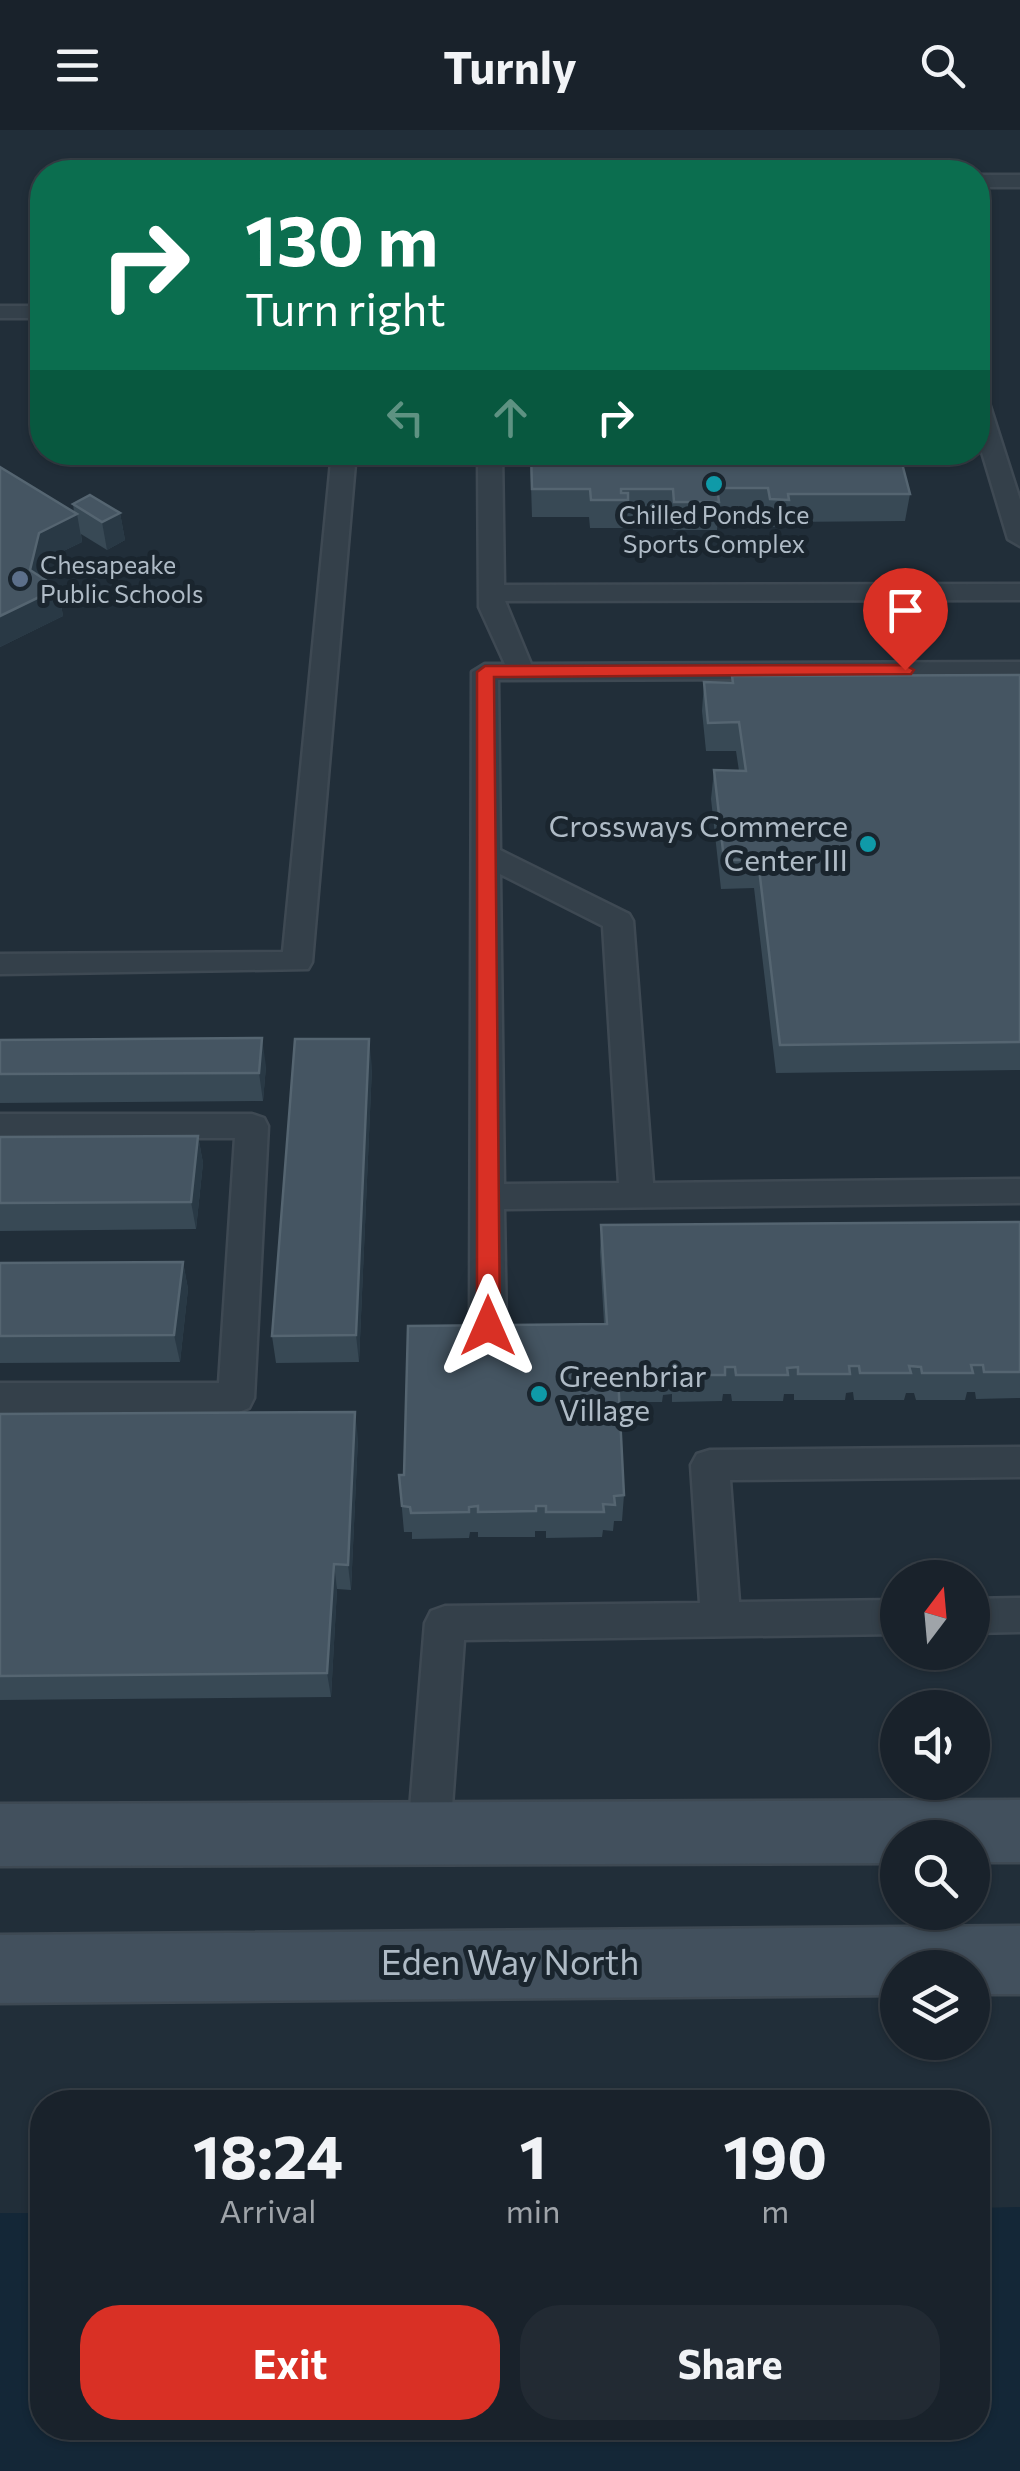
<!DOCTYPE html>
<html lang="en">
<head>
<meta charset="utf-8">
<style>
  body { margin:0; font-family:Commissioner,sans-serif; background:#222a33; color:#f1f3f6; height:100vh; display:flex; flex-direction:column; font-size:38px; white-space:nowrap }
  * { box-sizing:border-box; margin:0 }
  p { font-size:32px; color:#9fa4a9 }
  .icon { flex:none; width:55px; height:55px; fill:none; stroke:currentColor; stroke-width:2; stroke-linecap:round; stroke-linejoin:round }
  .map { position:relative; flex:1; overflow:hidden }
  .details { position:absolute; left:30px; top:1960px; width:960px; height:350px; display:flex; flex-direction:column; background:#19222b; border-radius:40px; box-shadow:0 2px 8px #0004,0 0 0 2px #373f47 }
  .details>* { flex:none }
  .top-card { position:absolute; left:30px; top:30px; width:960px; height:305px; border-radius:40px; box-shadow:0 2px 8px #0004,0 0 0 2px #373f47; background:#0b6e4f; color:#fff; overflow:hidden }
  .needle { width:65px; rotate:16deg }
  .buttons { position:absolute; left:880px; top:1430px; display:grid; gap:20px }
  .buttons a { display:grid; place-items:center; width:110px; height:110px; border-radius:50%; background:#19222b; box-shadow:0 2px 8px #0004,0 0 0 2px #373f47; font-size:50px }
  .pin { position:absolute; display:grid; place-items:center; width:85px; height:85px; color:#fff; margin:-102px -42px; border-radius:50% 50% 50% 0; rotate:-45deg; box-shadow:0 0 10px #0007 }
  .pin .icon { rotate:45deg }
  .me { position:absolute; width:110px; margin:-55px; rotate:0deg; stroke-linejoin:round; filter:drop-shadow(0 0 8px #0008) }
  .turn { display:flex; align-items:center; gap:35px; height:210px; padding:0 50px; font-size:45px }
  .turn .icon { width:130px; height:130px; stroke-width:2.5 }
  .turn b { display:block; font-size:70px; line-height:85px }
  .lanes { display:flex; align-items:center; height:95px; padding:0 50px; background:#0003; justify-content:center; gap:50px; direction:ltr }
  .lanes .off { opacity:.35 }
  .eta { display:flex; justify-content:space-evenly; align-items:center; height:170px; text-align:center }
  .eta b { font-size:60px; font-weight:700; line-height:70px }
  .button { display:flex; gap:20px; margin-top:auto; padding:20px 50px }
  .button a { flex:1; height:115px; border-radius:40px; background:#d93025; color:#fff; font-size:40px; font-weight:700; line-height:115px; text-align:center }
  .button a+a { background:#222a33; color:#f1f3f6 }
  header { display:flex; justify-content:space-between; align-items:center; height:130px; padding:0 50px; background:#19222b; font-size:45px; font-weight:700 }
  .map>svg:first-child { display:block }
  .water { fill:#142737 }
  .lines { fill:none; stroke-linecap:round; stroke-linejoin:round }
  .lane-casing { stroke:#3e4953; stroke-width:5 }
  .secondary-casing { stroke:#3e4953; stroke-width:5 }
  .lane { fill:#34404a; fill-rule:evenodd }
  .secondary { fill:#42505d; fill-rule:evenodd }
  .wall { fill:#384955 }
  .shaded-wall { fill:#293945 }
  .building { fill:#455562; stroke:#556571; stroke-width:2.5 }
  .route { fill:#d93025; stroke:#8d1f18; stroke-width:2.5 }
  .culture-dot { fill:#0f9aa8; stroke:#1a252e; stroke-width:4 }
  .service-dot { fill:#5c6f8a; stroke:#1a252e; stroke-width:4 }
  .labels { text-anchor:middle; stroke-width:10; stroke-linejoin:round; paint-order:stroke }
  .far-poi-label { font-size:25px; fill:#afbbc6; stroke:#1a252e }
  .poi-label { font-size:30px; fill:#afbbc6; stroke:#1a252e; text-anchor:end }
  .near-street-label { font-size:35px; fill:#afbbc6; stroke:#1a252e }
</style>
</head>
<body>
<header><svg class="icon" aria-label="menu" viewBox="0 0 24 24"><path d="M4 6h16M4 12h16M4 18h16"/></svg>Turnly<svg class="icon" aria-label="search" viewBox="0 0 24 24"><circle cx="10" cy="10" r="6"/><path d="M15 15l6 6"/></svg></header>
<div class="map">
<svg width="1020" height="2341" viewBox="0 0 1020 2341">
  <rect width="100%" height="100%" fill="#212e39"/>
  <!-- water -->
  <path class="water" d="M1020,2077V2341H0V2083H42V2298H978V2078Z"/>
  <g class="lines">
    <!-- lane casing -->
    <g class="lane-casing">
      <g id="lane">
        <rect x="978" y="45" width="42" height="12"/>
        <rect x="0" y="176" width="42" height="12"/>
        <path d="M978,266L989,273L1020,370V416L1008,409L978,309Z"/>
        <path d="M332,322H356L312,832L308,839L0,844V824L283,822Z"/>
        <path d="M478,322H502L504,455L1020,454V470L505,471L531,534L1020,532V548L498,550L500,720L629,784L633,791L653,1053L1020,1049V1073L504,1079L506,1197L501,1207L488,1211L475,1207L470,1197L472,542L485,534H505L479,477ZM500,744L603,796L619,1053L504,1054Z"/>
        <path d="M0,984H252L264,988L268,996L254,1268L249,1278L236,1283H0V1253H219L235,1008H0Z"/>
        <path d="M1020,1317V1347L730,1350L739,1472L898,1470V1504L464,1510L450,1704L444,1718L429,1724L414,1718L408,1704L425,1493L431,1481L445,1476L700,1473L691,1335L697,1324L710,1320Z"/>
        <path d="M1020,1468V1502L972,1503V1469Z"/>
      </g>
    </g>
    <!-- secondary casing -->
    <g class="secondary-casing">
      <g id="secondary">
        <path d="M1020,1670V1732H972V1708H898V1733L0,1736V1674Z"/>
        <path d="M1020,1796V1864H972V1838H898V1865L0,1873V1805Z"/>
      </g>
    </g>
    <!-- lane -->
    <use href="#lane" class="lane"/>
    <!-- secondary -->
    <use href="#secondary" class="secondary"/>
  </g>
  <!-- wall -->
  <g class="wall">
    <path d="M530,322H899L910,364L905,391L786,392V397H767L766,386H718L717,400H673L671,386H628L627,398H590L589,387H532Z"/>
    <path d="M0,337L74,382L73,374L120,383L125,410L107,420L81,404L82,412L45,430L41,447L58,458L63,486L0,517Z"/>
    <path d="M1020,545V940L776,943L754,758L721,759L711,669L714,640L739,641L736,621H706L702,581L704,552L732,553V546Z"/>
    <path d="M0,910L266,936L263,971L0,973Z"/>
    <path d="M372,937L359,1232L276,1233L272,1206Z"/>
    <path d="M198,1006L203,1033L196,1099L0,1101V1007Z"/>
    <path d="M1020,1092V1268L976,1269L975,1262H967L965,1270H916L914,1263H906L904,1270H854L853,1262L846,1263L845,1270H794V1264H784L783,1271H732L731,1264H723L722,1271L672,1272V1264L663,1265L662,1272H619L624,1365L622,1391H614L613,1401L603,1400L602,1407L546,1408V1401H535V1407H478V1402H470L469,1408L412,1409V1402H404L399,1345H404L604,1194L600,1122L601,1095Z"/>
    <path d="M183,1132L188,1159L180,1232L0,1233V1133Z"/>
    <path d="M0,1284L358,1308L351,1460L337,1459L331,1567L0,1570Z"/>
  </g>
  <!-- shaded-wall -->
  <g class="shaded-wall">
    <path d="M120,383L125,410L107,420L102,392Z"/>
    <path d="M77,384L82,412L45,430L36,467L30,440L39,403Z"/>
    <path d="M58,458L63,486L0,517V486Z"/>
    <path d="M262,908L266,936L263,971L259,943Z"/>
    <path d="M369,909L372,937L359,1232L356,1205Z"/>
    <path d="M198,1006L203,1033L196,1099L191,1072Z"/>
    <path d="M183,1132L188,1159L180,1232L174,1205Z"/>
    <path d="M355,1282L358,1308L351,1460L348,1435Z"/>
    <path d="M334,1434L337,1459L331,1567L327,1543Z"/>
  </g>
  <!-- building -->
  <g class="building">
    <path d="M531,322H899L910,364H788L789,370L770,369L768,358H717L719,372H674L673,359H621V363H628V370H591L590,359H532Z"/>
    <path d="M0,337L77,384L39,403L30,440L58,458L0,486Z"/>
    <path d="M90,365L120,383L102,392L73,374Z"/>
    <path d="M1020,545V912L780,915L758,730H724L714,640L746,641L739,592L708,593L704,552L733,553L732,546Z"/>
    <path d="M262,908L259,943L0,944V910Z"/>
    <path d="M295,909H369L356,1205L272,1206Z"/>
    <path d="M198,1006L191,1072L0,1073V1007Z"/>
    <path d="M1020,1092V1242H984L983,1235H971L973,1243H922L921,1237L909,1236L911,1243H860L859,1236H849L850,1244H798V1237L787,1238L788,1245H736L735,1237H725V1245H675L674,1238L664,1239V1245L618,1246L624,1365L614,1366L615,1375L603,1374L604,1382H546V1376H536V1381L478,1382V1376L469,1377V1382L411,1383L410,1377L402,1376L399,1345H404L408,1196L607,1194L601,1095Z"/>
    <path d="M183,1132L174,1205L0,1206V1133Z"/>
    <path d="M355,1282L348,1435L334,1434L327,1543L0,1546V1284Z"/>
  </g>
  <!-- route -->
  <path class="route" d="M905,535L914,540L911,544L494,547L500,1196L488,1206L480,1203L477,1196V542L485,536Z"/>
  <!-- markers -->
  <g class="culture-dot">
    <circle cx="714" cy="354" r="10"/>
    <circle cx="868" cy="714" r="10"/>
    <circle cx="539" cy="1264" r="10"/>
  </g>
  <circle class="service-dot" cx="20" cy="449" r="10"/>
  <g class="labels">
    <!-- far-poi labels -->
    <g class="far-poi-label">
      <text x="714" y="394">Chilled Ponds Ice<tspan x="714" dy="29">Sports Complex</tspan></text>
      <text x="40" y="444" text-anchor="start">Chesapeake<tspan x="40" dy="29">Public Schools</tspan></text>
    </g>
    <!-- poi labels -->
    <g class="poi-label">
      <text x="848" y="707">Crossways Commerce<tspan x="848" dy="34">Center III</tspan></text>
      <text x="559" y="1257" text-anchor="start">Greenbriar<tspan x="559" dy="34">Village</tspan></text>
    </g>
    <!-- near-street labels -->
    <g class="near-street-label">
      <text x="510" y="1845">Eden Way North</text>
    </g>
  </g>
</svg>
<div class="buttons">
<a><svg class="needle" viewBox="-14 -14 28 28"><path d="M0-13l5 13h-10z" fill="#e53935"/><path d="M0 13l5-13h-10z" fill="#9fa4a9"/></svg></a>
<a><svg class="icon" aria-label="sound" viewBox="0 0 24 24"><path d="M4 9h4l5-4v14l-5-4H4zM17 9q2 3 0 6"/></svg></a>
<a><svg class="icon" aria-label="search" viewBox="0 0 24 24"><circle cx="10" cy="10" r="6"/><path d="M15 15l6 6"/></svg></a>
<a><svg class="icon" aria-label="layers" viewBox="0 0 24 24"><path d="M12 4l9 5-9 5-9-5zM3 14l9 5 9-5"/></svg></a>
</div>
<div class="pin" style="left:905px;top:540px;background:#d93025"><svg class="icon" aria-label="arrive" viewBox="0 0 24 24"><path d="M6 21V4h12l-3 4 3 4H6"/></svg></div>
<svg class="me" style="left:488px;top:1196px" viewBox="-20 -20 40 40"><path d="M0-17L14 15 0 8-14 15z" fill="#d93025" stroke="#fff" stroke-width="4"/></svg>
<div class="top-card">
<div class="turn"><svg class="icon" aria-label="right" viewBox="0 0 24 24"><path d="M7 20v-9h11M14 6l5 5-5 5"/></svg><div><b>130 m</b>Turn right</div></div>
<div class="lanes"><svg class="icon off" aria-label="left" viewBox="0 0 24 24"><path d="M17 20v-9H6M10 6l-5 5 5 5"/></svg><svg class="icon off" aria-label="ahead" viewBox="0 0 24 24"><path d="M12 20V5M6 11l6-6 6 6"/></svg><svg class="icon" aria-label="right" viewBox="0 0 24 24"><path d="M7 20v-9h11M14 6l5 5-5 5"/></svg></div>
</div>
<section class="details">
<div class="eta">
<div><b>18:24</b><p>Arrival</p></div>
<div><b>1</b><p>min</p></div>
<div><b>190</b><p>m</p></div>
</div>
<div class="button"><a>Exit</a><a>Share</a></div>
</section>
</div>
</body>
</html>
